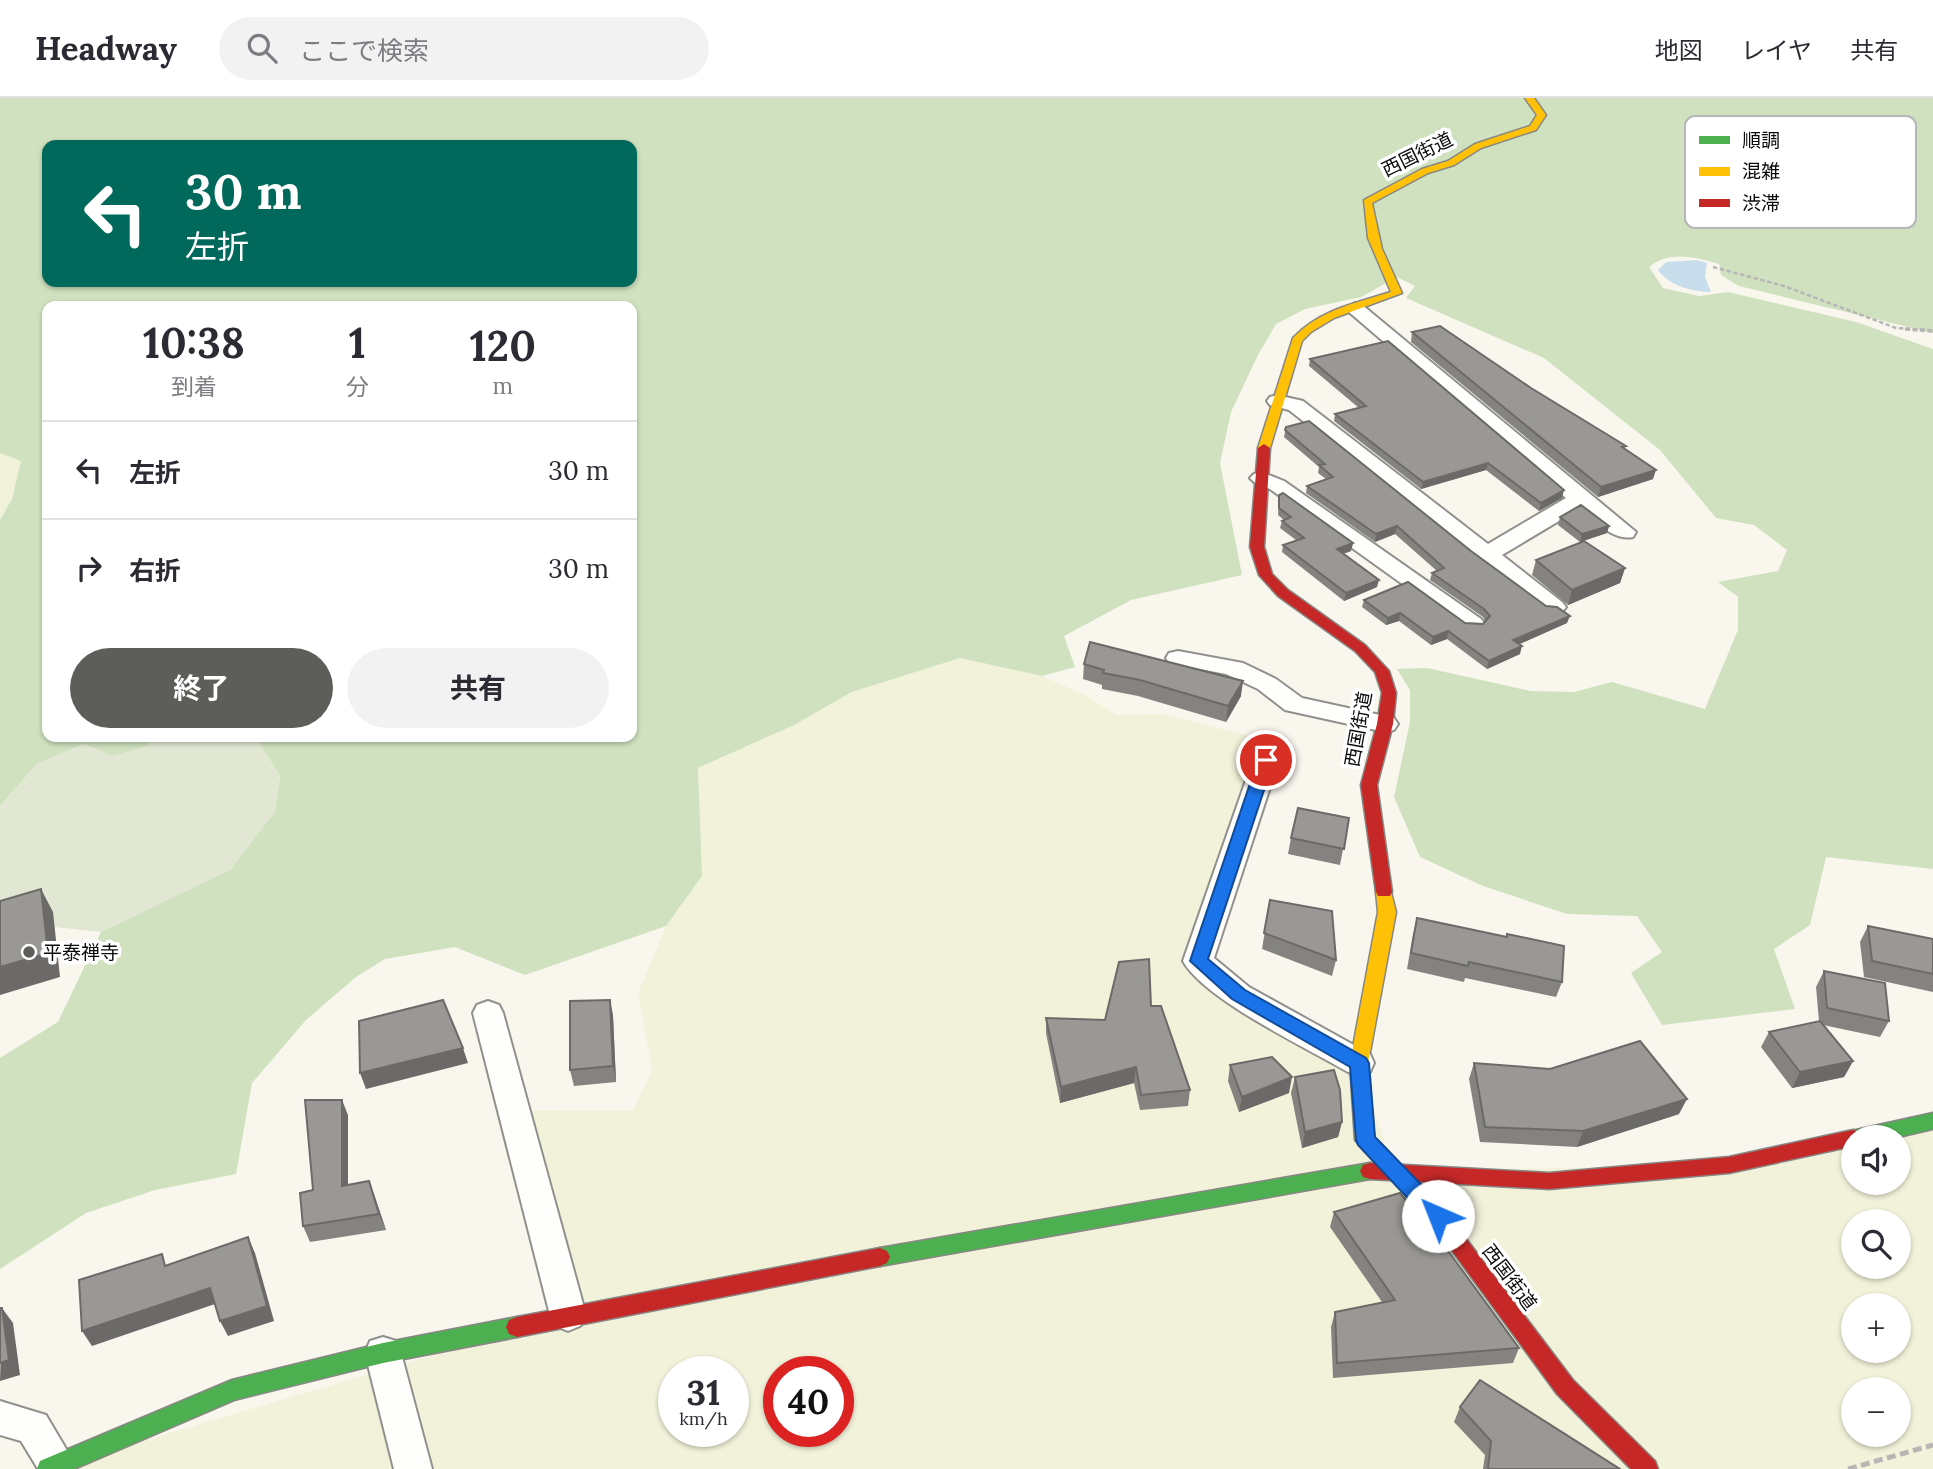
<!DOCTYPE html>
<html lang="ja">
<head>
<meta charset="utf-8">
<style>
  body { margin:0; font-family:Lora,"Noto Sans JP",serif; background:#f2f2f3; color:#2b2b33; height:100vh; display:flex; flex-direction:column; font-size:26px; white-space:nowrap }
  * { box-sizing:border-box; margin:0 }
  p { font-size:23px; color:#7c7c81 }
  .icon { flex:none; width:38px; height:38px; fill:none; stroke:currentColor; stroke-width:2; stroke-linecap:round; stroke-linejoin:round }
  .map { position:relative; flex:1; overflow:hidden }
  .details { position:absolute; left:42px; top:203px; width:595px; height:441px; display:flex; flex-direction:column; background:#fff; border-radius:14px; box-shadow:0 2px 5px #0004 }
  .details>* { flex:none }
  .guide { position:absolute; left:42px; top:42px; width:595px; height:147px; border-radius:14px; box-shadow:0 2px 5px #0004; background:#00695c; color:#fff; overflow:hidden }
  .buttons { position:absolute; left:1841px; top:1027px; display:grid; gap:14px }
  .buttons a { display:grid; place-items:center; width:70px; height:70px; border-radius:50%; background:#fff; box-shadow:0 2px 5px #0004; font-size:35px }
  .speed { position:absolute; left:658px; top:1258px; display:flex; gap:14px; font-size:35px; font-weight:700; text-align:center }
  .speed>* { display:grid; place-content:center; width:91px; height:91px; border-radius:50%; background:#fff; box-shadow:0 2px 5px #0004; line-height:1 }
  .speed small { font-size:18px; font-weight:400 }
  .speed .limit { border:10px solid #d22; background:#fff; color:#111 }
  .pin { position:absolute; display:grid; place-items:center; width:60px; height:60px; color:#fff; margin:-30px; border:4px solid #fff; border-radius:50%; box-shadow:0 2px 7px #0007 }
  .me { position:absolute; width:77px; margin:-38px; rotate:316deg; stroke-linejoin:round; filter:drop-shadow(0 0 5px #0008) }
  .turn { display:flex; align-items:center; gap:24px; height:147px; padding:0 28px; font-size:32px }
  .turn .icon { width:91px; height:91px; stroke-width:2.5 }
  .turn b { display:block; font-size:49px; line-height:60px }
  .eta { display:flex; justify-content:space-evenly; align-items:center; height:119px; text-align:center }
  .eta b { font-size:42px; font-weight:700; line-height:49px }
  .action { display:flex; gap:14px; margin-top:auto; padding:14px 28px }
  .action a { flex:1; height:80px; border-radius:42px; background:#5d5d59; color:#fff; font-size:28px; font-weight:700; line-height:80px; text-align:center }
  .action a+a { background:#f2f2f3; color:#2b2b33 }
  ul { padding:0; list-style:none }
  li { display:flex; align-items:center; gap:21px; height:98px; padding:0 28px; border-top:2px solid #e1e1e2 }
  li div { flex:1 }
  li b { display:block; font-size:26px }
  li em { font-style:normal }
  header { display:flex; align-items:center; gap:42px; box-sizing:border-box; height:98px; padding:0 35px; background:#fff; border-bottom:2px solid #e1e1e2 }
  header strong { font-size:33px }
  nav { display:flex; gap:38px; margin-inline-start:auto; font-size:24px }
  .search { width:490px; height:63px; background:#f2f2f3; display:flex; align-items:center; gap:18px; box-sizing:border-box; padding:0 24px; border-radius:38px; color:#7c7c81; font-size:26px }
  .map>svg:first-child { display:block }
  .farmland { fill:#f2f2db; fill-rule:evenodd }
  .forest { fill:#cfe1bf; fill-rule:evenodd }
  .cemetery { fill:#e1e7d3 }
  .water { fill:#c9deed }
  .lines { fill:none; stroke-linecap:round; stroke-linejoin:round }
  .street-casing { stroke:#91908c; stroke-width:4 }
  .fast-casing { stroke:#888783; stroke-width:3 }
  .slow-casing { stroke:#888783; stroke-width:3 }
  .jam-casing { stroke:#888783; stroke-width:3 }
  .path-far2 { stroke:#b7b6b5; stroke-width:2.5; stroke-dasharray:4.5 2.5; stroke-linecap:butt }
  .path-far1 { stroke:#b7b6b5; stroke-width:3.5; stroke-dasharray:5 2.5; stroke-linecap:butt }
  .path { stroke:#b7b6b5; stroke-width:5; stroke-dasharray:9 4.5; stroke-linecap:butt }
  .street { fill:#fefefc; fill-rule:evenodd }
  .fast { fill:#4caf50; fill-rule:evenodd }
  .slow { fill:#ffc107; fill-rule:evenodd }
  .jam { fill:#c62828; fill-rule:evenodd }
  .wall { fill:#84837f }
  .shaded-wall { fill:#6c6a68 }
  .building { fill:#9a9894; stroke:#6c6a68; stroke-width:2 }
  .route { fill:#1a73e8; stroke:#114b97; stroke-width:2 }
  .poi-dot { fill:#5d5d59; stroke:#fff; stroke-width:2.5 }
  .labels { text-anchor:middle; stroke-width:7; stroke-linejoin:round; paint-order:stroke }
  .street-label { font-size:19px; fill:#0a0a0a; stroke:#fff }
  .poi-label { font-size:19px; fill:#0a0a0a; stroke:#fff; text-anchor:start }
  .key { fill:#fff; stroke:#b6b6b6; stroke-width:2 }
  .key-label { font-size:19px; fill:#0a0a0a }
</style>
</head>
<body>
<header>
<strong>Headway</strong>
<div class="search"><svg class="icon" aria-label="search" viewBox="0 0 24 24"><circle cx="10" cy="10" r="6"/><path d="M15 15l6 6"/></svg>ここで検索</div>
<nav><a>地図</a><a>レイヤ</a><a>共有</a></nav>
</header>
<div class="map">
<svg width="1933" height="1371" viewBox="0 0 1933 1371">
  <rect width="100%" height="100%" fill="#f8f6ed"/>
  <!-- farmland -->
  <g class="farmland">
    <path d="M0,355L21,363L12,401L0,422Z"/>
    <path d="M960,560L1042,578L1085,597L1117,617L1163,616L1268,643L1199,863L1359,965L1394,1073L1729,1067L1853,1040V1085H1899V1040L1933,1023V1371H48L568,1217L514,1012L633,1013L652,972L638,895L666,828L702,778L698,670L794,627L852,594ZM1853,1124H1899V1169H1853ZM1853,1208H1899V1253H1853ZM674,1274H733V1334H674ZM779,1274H838V1334H779ZM1853,1292H1899V1337H1853Z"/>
  </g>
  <!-- forest -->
  <path class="forest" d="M0,0H1933V235L1739,188L1721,177L1719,166C1696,159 1669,152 1649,169L1663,190L1699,198L1728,194L1856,224L1933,251V771L1826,759L1810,827L1774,851L1795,911L1662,927L1631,875L1662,854L1637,818L1567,816L1483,788L1420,759L1394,699L1410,624V592L1397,571L1427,570L1531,593L1574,594L1612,584L1705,611L1738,532V499L1718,484L1778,473L1787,452L1754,427L1716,420L1660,352L1544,260L1406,200L1415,188L1397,179L1361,199L1305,211L1276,226L1258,257L1231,314L1220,365L1242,477L1131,502L1064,538L1075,569L1042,578L960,560L852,594L794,627L698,670L702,778L666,828L525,877L455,849L385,861L356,879L306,922L252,985L236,1076L155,1092L86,1115L0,1171V960L58,924L101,834L231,771L275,713L280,678L255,639H632V208H47V639H156L146,649L112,658L84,646L37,666L0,708V422L12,401L21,363L0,355ZM47,47H632V184H47Z"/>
  <!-- cemetery -->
  <path class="cemetery" d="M156,639H255L280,678L275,714L231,771L101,834L0,823V708L37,666L84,646L112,658L146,649Z"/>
  <!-- water -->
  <path class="water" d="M1696,162L1707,165L1705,179L1711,194C1693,194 1669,188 1658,172L1666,164Z"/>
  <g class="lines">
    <!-- street casing -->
    <g class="street-casing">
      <g id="street">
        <path d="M1355,205L1361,206L1636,434L1633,439C1613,443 1594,422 1579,411L1502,457L1562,504L1566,509L1562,514H1546L1289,312L1270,307L1267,303L1270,299L1277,297L1303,303L1488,446L1566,400L1349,214L1346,210Z"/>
        <path d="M1261,374L1284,383L1481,521L1485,526L1481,531H1465L1270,391L1254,384L1250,380L1254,376Z"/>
        <path d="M1178,553L1243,565L1276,581L1302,600L1394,620L1398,626L1394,632L1385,634L1285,612L1258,591L1226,576L1169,565L1166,560L1169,555Z"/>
        <path d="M1268,635L1277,637L1281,643L1279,662L1214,860L1249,889L1370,956L1374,965L1370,974L1359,977L1348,974C1307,950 1205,902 1183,863L1253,662L1255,643L1259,637Z"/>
        <path d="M488,903L499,907L503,915L586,1217L580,1228L568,1233L556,1228L550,1217L473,915L477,907Z"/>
        <path d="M383,1239L396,1243L401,1255L432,1371H394L365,1255L370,1243Z"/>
        <path d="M0,1303L46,1317L75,1366L73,1371H38L21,1343L0,1337Z"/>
      </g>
    </g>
    <!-- fast casing -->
    <g class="fast-casing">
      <g id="fast">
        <path d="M1933,1015V1031L1894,1040H1853V1047L1846,1040L1849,1034L1856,1032Z"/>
        <path d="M1370,1065L1377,1067L1380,1073L1377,1079L1370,1081L880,1168L873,1165L870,1159L873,1153L880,1150Z"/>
        <path d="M517,1219L525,1222L528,1229L525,1236L517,1239L383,1265L234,1302L74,1371H37L40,1363L232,1282L383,1245Z"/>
      </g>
    </g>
    <!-- slow casing -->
    <g class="slow-casing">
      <g id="slow">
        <path d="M1525,0H1534L1546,17L1536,32L1481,50L1454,67L1428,75L1372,105L1382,151L1402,195L1334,220L1311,234L1302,243L1270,350L1268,353H1260L1258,350L1293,240C1320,212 1355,205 1391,194L1368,140L1364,102L1422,71L1448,63L1475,46L1530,28L1537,17Z"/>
        <path d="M1384,788L1390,790L1396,814L1368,965L1374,1039L1445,1112L1464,1140L1461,1146L1454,1149L1447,1146L1431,1124L1355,1042L1350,965L1378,814L1376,794L1378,790Z"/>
      </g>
    </g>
    <!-- jam casing -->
    <g class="jam-casing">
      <g id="jam">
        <path d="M1264,346L1270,350L1264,449L1272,476L1288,492L1365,547L1389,573L1396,595L1393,626L1377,687L1392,794L1390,798H1378L1376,794L1361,687L1377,626L1382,595L1375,574L1355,553L1278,498L1259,477L1250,449L1258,350Z"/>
        <path d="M1853,1032L1860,1034L1862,1040H1853V1048L1729,1075L1549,1091L1370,1081L1363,1079L1360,1073L1363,1067L1370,1065L1549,1075L1729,1059Z"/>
        <path d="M1454,1131L1461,1134L1573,1282L1655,1363L1658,1371H1631L1557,1296L1447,1146L1444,1140L1447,1134Z"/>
        <path d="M880,1150L887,1153L890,1159L887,1165L880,1168L517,1239L509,1236L506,1229L509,1222L517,1219Z"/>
      </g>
    </g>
    <!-- path-far2 -->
    <path class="path-far2" d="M1713,169L1784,188L1896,230L1927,232"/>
    <!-- path-far1 -->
    <path class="path-far1" d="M1905,231L1933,233"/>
    <!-- path -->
    <path class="path" d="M1848,1371L1933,1347"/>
    <!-- street -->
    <use href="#street" class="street"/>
    <!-- fast -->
    <use href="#fast" class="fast"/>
    <!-- slow -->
    <use href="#slow" class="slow"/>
    <!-- jam -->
    <use href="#jam" class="jam"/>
  </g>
  <!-- wall -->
  <g class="wall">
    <path d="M1412,234L1531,290L1625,351L1653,381L1598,399L1411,244Z"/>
    <path d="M1310,261L1562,400L1539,413L1486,372L1421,391L1334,323L1335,316L1359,310L1309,268Z"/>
    <path d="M1286,329L1471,453L1567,525L1519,546L1520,556L1487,571L1447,541L1431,547L1399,523L1386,527L1362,509L1364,502L1465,525L1483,526L1485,523L1483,519L1430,482L1432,475L1437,473L1395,436L1375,444L1306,395L1307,388L1326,381L1318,375L1319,369L1284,339Z"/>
    <path d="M1279,397L1353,445L1351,453L1343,456L1377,489L1344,503L1282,454L1283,447L1296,442L1280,430L1282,423L1284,422L1278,417Z"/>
    <path d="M1560,419L1609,428L1607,435L1580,444L1558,427Z"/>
    <path d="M1536,462L1625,470L1620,485L1568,507L1532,477Z"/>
    <path d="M1084,566L1241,598L1226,624L1138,598L1102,591V587L1083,581Z"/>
    <path d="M1349,720L1340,767L1288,756L1291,740Z"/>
    <path d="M1270,802L1336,862L1332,878L1262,851Z"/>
    <path d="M1417,820L1506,839L1507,836L1562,884L1556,899L1465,880L1464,884L1407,871L1413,836Z"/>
    <path d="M1868,828L1933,841V894L1864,879L1860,844Z"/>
    <path d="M1824,873L1889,923L1880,939L1823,927L1853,963L1844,979L1792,990L1761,949L1769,934L1819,923L1816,889Z"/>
    <path d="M610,902L613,918L616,984L574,988L570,972Z"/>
    <path d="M1151,908L1190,992L1188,1008L1140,1012L1134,985L1060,1005L1046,935V920L1105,922Z"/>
    <path d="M1474,965L1679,1016L1577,1049L1480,1044L1469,981Z"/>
    <path d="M1230,967L1289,995L1239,1014L1228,983Z"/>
    <path d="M1295,979L1342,1024L1338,1039L1302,1050L1291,995Z"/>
    <path d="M348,1017V1087L369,1083L386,1132L310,1144L303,1128L313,1092Z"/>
    <path d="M1334,1114L1519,1250L1513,1265L1333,1280L1331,1229L1335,1214L1382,1204L1330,1129Z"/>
    <path d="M1460,1309L1620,1371H1483L1485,1357L1454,1324Z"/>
  </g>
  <!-- shaded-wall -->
  <g class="shaded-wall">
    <path d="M1488,365L1486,372L1421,391L1423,384Z"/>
    <path d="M1656,372L1653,381L1598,399L1601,389Z"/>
    <path d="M1564,392L1562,400L1539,413L1541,405Z"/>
    <path d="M1397,428L1395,436L1375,444L1376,436Z"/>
    <path d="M1609,428L1607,435L1580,444L1582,436Z"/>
    <path d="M1353,445L1351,453L1336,458L1337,451Z"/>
    <path d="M1625,470L1620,485L1568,507L1572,492Z"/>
    <path d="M1379,482L1377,489L1344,503L1346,495Z"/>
    <path d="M1400,515L1399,523L1386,527L1388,520Z"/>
    <path d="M1570,518L1567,525L1511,550L1513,542Z"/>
    <path d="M1448,533L1447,541L1431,547L1433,539Z"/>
    <path d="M1522,548L1520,556L1487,571L1489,563Z"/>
    <path d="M1243,583L1241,598L1226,624L1228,608Z"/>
    <path d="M41,791L53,814L60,879L0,897V869Z"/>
    <path d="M610,902L613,918L616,984L613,968Z"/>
    <path d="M463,950L468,965L366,991L360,975Z"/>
    <path d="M1853,963L1844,979L1792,990L1800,974Z"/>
    <path d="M1136,969L1134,985L1060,1005L1061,989Z"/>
    <path d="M1292,979L1289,995L1239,1014L1242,999Z"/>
    <path d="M1687,1001L1679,1016L1577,1049L1583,1033Z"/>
    <path d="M342,1002L348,1017V1103L342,1088Z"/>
    <path d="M1342,1024L1338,1039L1302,1050L1305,1034Z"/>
    <path d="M369,1083L375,1099L386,1132L379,1116Z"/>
    <path d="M248,1139L255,1155L274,1223L228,1238L220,1223Z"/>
    <path d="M210,1190L218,1205L92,1248L82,1233Z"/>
    <path d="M2,1210L13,1225L20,1277L0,1283Z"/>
  </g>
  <!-- building -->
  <g class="building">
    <path d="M1440,228L1531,290L1626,348L1622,349L1656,372L1601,389L1412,234Z"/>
    <path d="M1388,243L1564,392L1541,405L1488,365L1423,384L1335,316L1366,308L1310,261Z"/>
    <path d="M1309,323L1471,453L1546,508L1557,509L1570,518L1513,542L1522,548L1489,563L1448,533L1433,539L1400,515L1388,520L1364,502L1408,484L1465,525L1483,526L1490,518L1484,511L1432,475L1444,470L1397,428L1376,436L1307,388L1333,379L1319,367L1325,366L1285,332L1286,329Z"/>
    <path d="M1283,395L1353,445L1337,451L1379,482L1346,495L1283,447L1304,440L1282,423L1291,419L1279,410V397Z"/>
    <path d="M1581,407L1609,428L1582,436L1560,419Z"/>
    <path d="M1584,443L1625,470L1572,492L1536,462Z"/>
    <path d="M1090,544L1243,583L1228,608L1140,582L1103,575L1104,572L1084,566Z"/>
    <path d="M1298,710L1349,720L1344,751L1291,740Z"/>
    <path d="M41,791L48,855L0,869V803Z"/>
    <path d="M1270,802L1332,813L1336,862L1264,835Z"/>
    <path d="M1417,820L1507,839V836L1564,848L1562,884L1469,864L1468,868L1411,855Z"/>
    <path d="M1868,828L1933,841V876L1872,863Z"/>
    <path d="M1149,861L1151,908H1161L1190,992L1141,997L1136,969L1061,989L1046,920L1105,922L1119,864Z"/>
    <path d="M1824,873L1885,885L1889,923L1827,910Z"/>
    <path d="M443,902L463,950L360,975L359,923Z"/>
    <path d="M610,902L613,968L570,972V903Z"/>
    <path d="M1820,923L1853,963L1800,974L1769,934Z"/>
    <path d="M1640,943L1687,1001L1583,1033L1485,1029L1474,965L1550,971Z"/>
    <path d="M1272,959L1292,979L1242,999L1230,967Z"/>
    <path d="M1334,972L1340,992L1342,1024L1305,1034L1295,979Z"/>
    <path d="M305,1002H342V1088L369,1083L379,1116L303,1128L300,1095L313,1092Z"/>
    <path d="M1400,1095L1446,1150L1519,1250L1337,1265L1335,1214L1395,1202L1334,1114Z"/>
    <path d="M248,1139L267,1208L220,1223L210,1190L82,1233L79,1182L162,1156L165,1168Z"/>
    <path d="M0,1210H2L9,1262L0,1265Z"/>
    <path d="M1480,1282L1620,1371H1488L1491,1343L1460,1309Z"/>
  </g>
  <!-- route -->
  <path class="route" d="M1266,657L1274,662L1208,861L1245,892L1366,960L1369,965L1375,1039L1446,1112L1449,1118L1446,1125L1438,1127L1431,1125L1358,1047L1356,1042L1350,969L1232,901L1190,863L1258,662Z"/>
  <!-- markers -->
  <circle class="poi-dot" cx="29" cy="854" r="7"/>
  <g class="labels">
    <!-- street labels -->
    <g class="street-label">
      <text transform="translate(1417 56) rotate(-26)" y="7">西国街道</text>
      <text transform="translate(1358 631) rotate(-80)" y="7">西国街道</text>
      <text transform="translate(1510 1179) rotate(53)" y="7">西国街道</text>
    </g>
    <!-- poi labels -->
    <g class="poi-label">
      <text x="43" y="861">平泰禅寺</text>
    </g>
  </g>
  <!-- legend -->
  <rect x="1685" y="18" width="231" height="112" rx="10" class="key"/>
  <rect x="1699" y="38" width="31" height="8" fill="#4caf50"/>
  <rect x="1699" y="69" width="31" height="9" fill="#ffc107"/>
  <rect x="1699" y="101" width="31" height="8" fill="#c62828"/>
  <g class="key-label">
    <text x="1742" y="49">順調</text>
    <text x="1742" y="80">混雑</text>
    <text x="1742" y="112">渋滞</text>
  </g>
</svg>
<div class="buttons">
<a><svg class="icon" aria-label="sound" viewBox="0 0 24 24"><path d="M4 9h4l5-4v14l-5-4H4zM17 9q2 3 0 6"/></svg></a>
<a><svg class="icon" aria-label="search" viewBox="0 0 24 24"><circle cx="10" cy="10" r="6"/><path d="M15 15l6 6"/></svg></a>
<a>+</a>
<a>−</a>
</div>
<div class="speed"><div>31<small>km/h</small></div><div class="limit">40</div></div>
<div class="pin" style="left:1266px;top:662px;background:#d93025"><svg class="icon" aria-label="arrive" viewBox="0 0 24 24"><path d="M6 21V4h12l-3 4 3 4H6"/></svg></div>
<svg class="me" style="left:1438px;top:1118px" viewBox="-20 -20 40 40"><circle r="19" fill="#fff"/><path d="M0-13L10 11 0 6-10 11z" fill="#1a73e8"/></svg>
<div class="guide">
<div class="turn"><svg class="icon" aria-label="left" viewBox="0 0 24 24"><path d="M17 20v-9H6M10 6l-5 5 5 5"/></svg><div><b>30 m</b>左折</div></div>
</div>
<section class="details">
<div class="eta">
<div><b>10:38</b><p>到着</p></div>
<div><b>1</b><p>分</p></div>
<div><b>120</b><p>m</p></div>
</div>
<ul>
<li><svg class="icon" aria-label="left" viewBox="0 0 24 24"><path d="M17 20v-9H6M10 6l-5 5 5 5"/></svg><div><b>左折</b></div><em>30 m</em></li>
<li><svg class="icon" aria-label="right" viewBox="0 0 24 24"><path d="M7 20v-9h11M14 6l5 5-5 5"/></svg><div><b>右折</b></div><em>30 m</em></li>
</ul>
<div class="action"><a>終了</a><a>共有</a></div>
</section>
</div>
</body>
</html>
